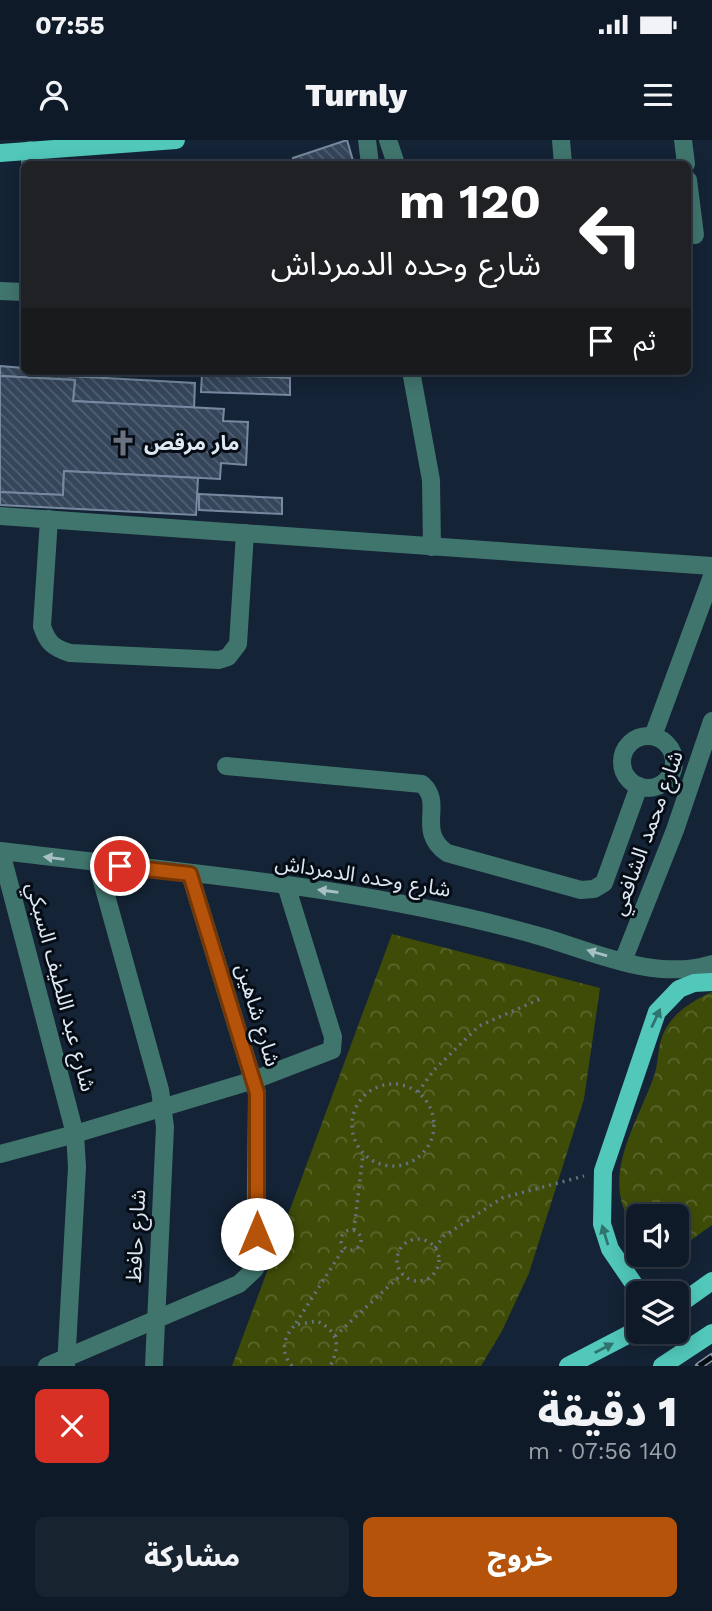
<!DOCTYPE html>
<html lang="ar">
<head>
<meta charset="utf-8">
<style>
  body { margin:0; font-family:"Work Sans","Noto Sans Arabic",sans-serif; background:#182330; color:#f1f3f6; direction:rtl; height:100vh; display:flex; flex-direction:column; font-size:26px; white-space:nowrap }
  * { box-sizing:border-box; margin:0 }
  p { font-size:23px; color:#9ba1a8 }
  .icon { flex:none; width:38px; height:38px; fill:none; stroke:currentColor; stroke-width:2; stroke-linecap:round; stroke-linejoin:round }
  .map { position:relative; height:1226px; overflow:hidden; direction:ltr }
  .sheet { display:flex; flex-direction:column; background:#0f1a28; flex:1 }
  .sheet>* { flex:none }
  .hud { position:absolute; left:21px; top:21px; width:670px; height:214px; border-radius:10px; box-shadow:0 4px 18px #0003,0 0 0 2px #2f3845; direction:rtl; background:#202124; color:#fff; overflow:hidden }
  .tools { position:absolute; left:626px; top:1064px; display:grid; gap:14px }
  .tools a { display:grid; place-items:center; width:63px; height:63px; border-radius:10px; background:#0f1a28; box-shadow:0 4px 18px #0003,0 0 0 2px #2f3845; font-size:35px }
  .pin { position:absolute; display:grid; place-items:center; width:60px; height:60px; color:#fff; margin:-30px; border:4px solid #fff; border-radius:50%; box-shadow:0 2px 7px #0007 }
  .me { position:absolute; width:77px; margin:-38px; rotate:0deg; stroke-linejoin:round; filter:drop-shadow(0 0 5px #0008) }
  .turn { display:flex; align-items:center; gap:24px; height:147px; padding:0 35px; font-size:32px }
  .turn .icon { width:91px; height:91px; stroke-width:2.5 }
  .turn b { display:block; font-size:49px; line-height:60px }
  .then { display:flex; align-items:center; height:66px; padding:0 35px; background:#0003; gap:14px; font-size:26px }
  .round { display:grid; place-items:center; flex:none; width:74px; height:74px; border-radius:10px; background:#182330 }
  .summary { display:flex; align-items:center; justify-content:space-between; height:119px; padding:0 35px }
  h1 { font-size:42px; font-weight:800; line-height:52px }
  .action { display:flex; gap:14px; margin-top:auto; padding:14px 35px }
  .action a { flex:1; height:80px; border-radius:10px; background:#b45309; color:#fff; font-size:28px; font-weight:800; line-height:80px; text-align:center }
  .action a+a { background:#182330; color:#f1f3f6 }
  .status { display:flex; justify-content:space-between; align-items:center; height:49px; padding:0 35px; background:#0f1a28; direction:ltr }
  .status svg { height:19px; fill:currentColor }
  header { display:flex; justify-content:space-between; align-items:center; height:91px; padding:0 35px; background:#0f1a28; font-size:32px; font-weight:800 }
  .map>svg:first-child { display:block }
  .park { fill:url(#park-crowns) }
  .building { fill:url(#building-back-hatch); stroke:#7789a0; stroke-width:2 }
  .lines { fill:none; stroke-linecap:round; stroke-linejoin:round }
  .path { stroke:#657282; stroke-width:3.5; stroke-dasharray:2 5; stroke-linecap:butt }
  .minor { stroke:#40756d; stroke-width:18 }
  .major { stroke:#51c8ba; stroke-width:18 }
  .rail-casing { stroke:#8995a4; stroke-width:8 }
  .rail { stroke:#060c14; stroke-width:5; stroke-dasharray:16; stroke-linecap:butt }
  .oneway { fill:#a7c0c5 }
  .oneway2 { fill:#2f736f }
  .route-casing { stroke:#753606; stroke-width:18 }
  .route { stroke:#b45309; stroke-width:12 }
  .labels { text-anchor:middle; stroke-width:6; stroke-linejoin:round; paint-order:stroke }
  .poi-label { font-size:21px; font-weight:bold; fill:#dee8f5; stroke:#060c14; text-anchor:start }
  .street-label { font-size:21px; fill:#dee8f5; stroke:#060c14 }
</style>
</head>
<body>
<div class="status"><b>07:55</b><svg viewBox="0 0 49 12"><path d="M0 12V9h3v3zM5 12V6h3v6zM10 12V3h3v9zM15 12V0h3v12zM26 1h20v11H26zM47 4h2v5h-2z"/></svg></div>
<header><svg class="icon" aria-label="menu" viewBox="0 0 24 24"><path d="M4 6h16M4 12h16M4 18h16"/></svg>Turnly<svg class="icon" aria-label="person" viewBox="0 0 24 24"><circle cx="12" cy="8" r="4"/><path d="M4 21q1-7 8-7t8 7"/></svg></header>
<div class="map">
<svg width="712" height="1226" viewBox="0 0 712 1226">
  <defs>
    <pattern id="park-crowns" width="20" height="18" patternUnits="userSpaceOnUse" patternTransform="scale(1.75)"><rect width="20" height="18" fill="#3f4c08"/><path d="M2 6a3 3 0 1 1 6 0M12 15a3 3 0 1 1 6 0" fill="none" stroke="#5a662d"/></pattern>
    <pattern id="building-back-hatch" width="6" height="6" patternUnits="userSpaceOnUse" patternTransform="scale(1.75)"><rect width="6" height="6" fill="#35455a"/><path d="M-1 5l2 2M0 0l6 6M5-1l2 2" fill="none" stroke="#526072"/></pattern>
  </defs>
  <rect width="100%" height="100%" fill="#142335"/>
  <!-- park -->
  <g class="park">
    <path d="M392,794L600,848L584,959L529,1133L502,1191L481,1226H232Z"/>
    <path d="M712,852V1085L691,1100L677,1104V1076H639V1094C596,1044 634,990 653,939C659,925 657,906 664,892C674,872 692,861 712,852Z"/>
  </g>
  <!-- building -->
  <g class="building">
    <path d="M347,0L354,24H294L293,18Z"/>
    <path d="M0,226L24,228V231H70L69,236L195,243L194,268L73,261L75,240L0,236Z"/>
    <path d="M202,234L290,238V255L201,252Z"/>
    <path d="M0,236L75,240L73,261L224,269L223,281L248,282L246,325L221,323L220,339L64,331L63,355L0,352Z"/>
    <path d="M64,331L198,338L196,375L0,365V352L63,355Z"/>
    <path d="M199,354L282,358V374L199,370Z"/>
  </g>
  <g class="lines">
    <!-- path -->
    <g class="path">
      <circle cx="393" cy="985" r="41"/>
      <path d="M418,952L434,930L479,886L540,859"/>
      <circle cx="351" cy="1100" r="10"/>
      <path d="M354,1090L363,1014"/>
      <circle cx="418" cy="1120" r="21"/>
      <path d="M435,1108L444,1096L502,1058L584,1036"/>
      <path d="M296,1183L344,1108"/>
      <path d="M335,1196L402,1134"/>
      <path d="M292,1226C280,1212 283,1198 295,1185L317,1181C338,1191 341,1206 330,1226"/>
    </g>
    <!-- minor -->
    <g class="minor">
      <path d="M367,0L370,24"/>
      <path d="M388,0L396,24"/>
      <path d="M561,0L563,24"/>
      <path d="M683,0L686,24"/>
      <path d="M30,24V10"/>
      <path d="M688,40L695,95"/>
      <path d="M0,151L24,152"/>
      <path d="M411,231L431,340L432,407"/>
      <path d="M0,376L712,426"/>
      <path d="M49,379L42,486C47,502 53,508 70,513L219,520L228,517L238,504L245,393"/>
      <path d="M653,596L712,436"/>
      <circle cx="648" cy="622" r="26"/>
      <path d="M226,626L422,644C445,664 415,690 447,713L581,750L594,749L604,743L639,646"/>
      <path d="M0,711C183,733 368,746 546,798C598,814 658,841 712,824"/>
      <path d="M1,712L75,994L77,1027L66,1226"/>
      <path d="M97,723L160,950L165,987L154,1226"/>
      <path d="M623,821L675,690L712,581"/>
      <path d="M0,1014L75,994L254,940L332,910L333,897L286,745"/>
      <path d="M47,1226L239,1144L255,1129L257,953L190,734"/>
    </g>
    <!-- major -->
    <g class="major">
      <path d="M0,13L176,0"/>
      <path d="M640,1153L610,1109L602,1084L603,1031L657,872L679,849L694,843L712,842"/>
      <path d="M677,1166L712,1141"/>
      <path d="M568,1226L639,1189"/>
      <path d="M662,1226L712,1193"/>
    </g>
    <!-- rail casing -->
    <g class="rail-casing">
      <path id="rail" d="M699,1226L712,1217"/>
    </g>
    <!-- rail -->
    <use href="#rail" class="rail"/>
  </g>
  <!-- one-way arrows -->
  <defs><path id="oneway-solid" d="M-6-.8H1V-3.2L6.5 0L1 3.2V.8H-6Z" transform="scale(1.75)"/></defs>
  <g class="oneway">
    <use href="#oneway-solid" transform="translate(54 718) rotate(-173)"/>
    <use href="#oneway-solid" transform="translate(328 751) rotate(-172)"/>
    <use href="#oneway-solid" transform="translate(597 813) rotate(-164)"/>
  </g>
  <g class="oneway2">
    <use href="#oneway-solid" transform="translate(656 878) rotate(-65)"/>
    <use href="#oneway-solid" transform="translate(605 1095) rotate(-107)"/>
    <use href="#oneway-solid" transform="translate(604 1208) rotate(-27)"/>
  </g>
  <g class="lines">
    <!-- route casing -->
    <g class="route-casing">
      <path id="route" d="M120,726L190,734L257,953V1094"/>
    </g>
    <!-- route -->
    <use href="#route" class="route"/>
  </g>
  <!-- icons -->
  <defs>
    <g id="church-bare" transform="scale(2.1)"><path d="M-1.2-6h2.4v3.5h3.3v2.4h-3.3V6h-2.4V-.1h-3.3v-2.4h3.3Z" fill="#6b7280" stroke="#060c14" stroke-width="2.5" paint-order="stroke"/></g>
  </defs>
  <g fill-rule="evenodd">
    <use href="#church-bare" x="123" y="303"/>
  </g>
  <g class="labels">
    <!-- poi labels -->
    <g class="poi-label">
      <text x="144" y="310">مار مرقص</text>
    </g>
    <!-- street labels -->
    <g class="street-label">
      <text transform="translate(647 693) rotate(-70)" y="7">شارع محمد الشافعي</text>
      <text transform="translate(363 736) rotate(9)" y="7">شارع وحده الدمرداش</text>
      <text transform="translate(61 847) rotate(75)" y="7">شارع عبد اللطيف السبكي</text>
      <text transform="translate(258 875) rotate(73)" y="7">شارع شاهين</text>
      <text transform="translate(136 1096) rotate(-87)" y="7">شارع حافظ</text>
    </g>
  </g>
</svg>
<div class="tools">
<a><svg class="icon" aria-label="sound" viewBox="0 0 24 24"><path d="M4 9h4l5-4v14l-5-4H4zM17 9q2 3 0 6"/></svg></a>
<a><svg class="icon" aria-label="layers" viewBox="0 0 24 24"><path d="M12 4l9 5-9 5-9-5zM3 14l9 5 9-5"/></svg></a>
</div>
<div class="pin" style="left:120px;top:726px;background:#d93025"><svg class="icon" aria-label="arrive" viewBox="0 0 24 24"><path d="M6 21V4h12l-3 4 3 4H6"/></svg></div>
<svg class="me" style="left:257px;top:1094px" viewBox="-20 -20 40 40"><circle r="19" fill="#fff"/><path d="M0-13L10 11 0 6-10 11z" fill="#b45309"/></svg>
<div class="hud">
<div class="turn"><svg class="icon" aria-label="left" viewBox="0 0 24 24"><path d="M17 20v-9H6M10 6l-5 5 5 5"/></svg><div><b>120 m</b>شارع وحده الدمرداش</div></div>
<div class="then">ثم<svg class="icon" aria-label="arrive" viewBox="0 0 24 24"><path d="M6 21V4h12l-3 4 3 4H6"/></svg></div>
</div>
</div>
<section class="sheet">
<div class="summary"><div><h1>1 دقيقة</h1><p>140 m · 07:56</p></div><a class="round" style="background:#d93025;color:#fff"><svg class="icon" aria-label="close" viewBox="0 0 24 24"><path d="M6 6l12 12M18 6L6 18"/></svg></a></div>
<div class="action"><a>خروج</a><a>مشاركة</a></div>
</section>
</body>
</html>
